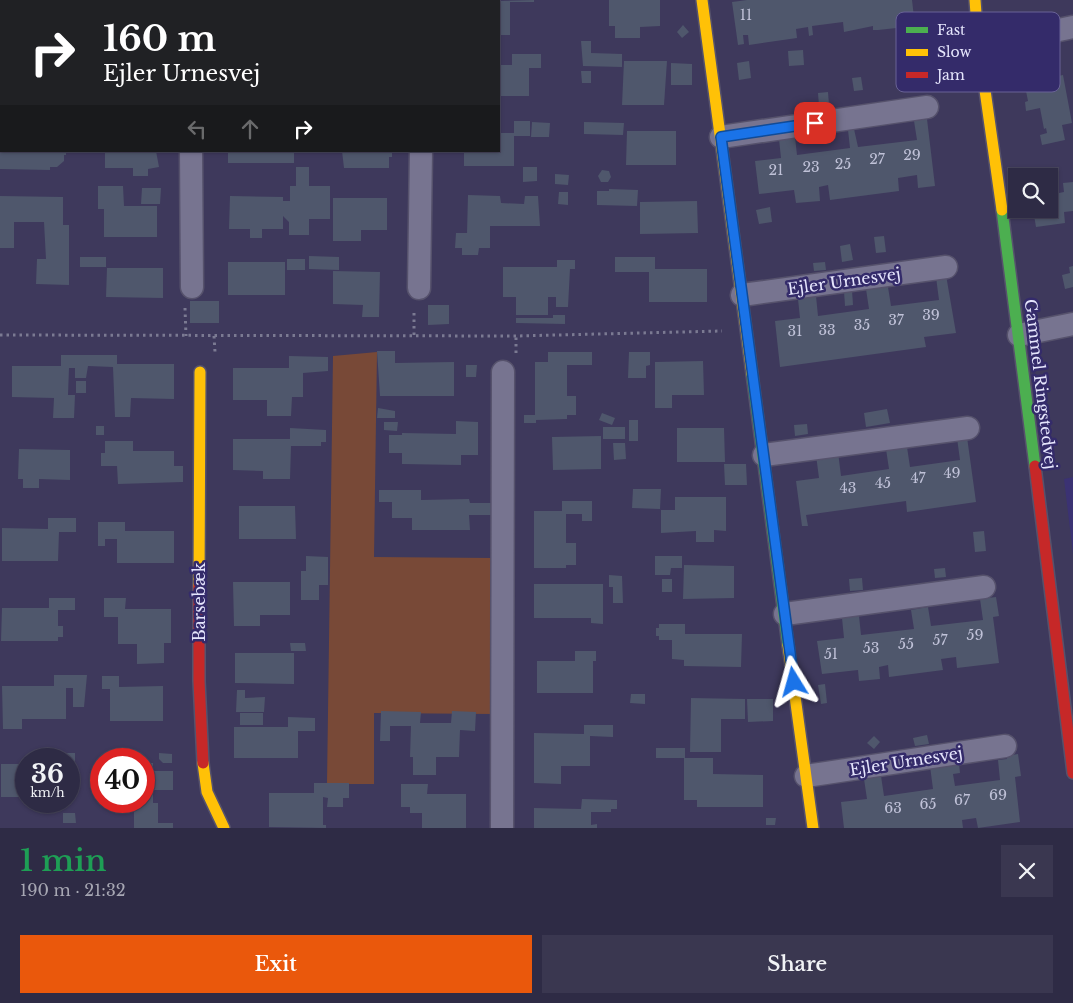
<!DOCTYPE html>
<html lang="en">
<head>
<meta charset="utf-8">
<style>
  body { margin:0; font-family:"Libre Baskerville",serif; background:#3a3750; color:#f1f3f6; height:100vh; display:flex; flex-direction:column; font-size:19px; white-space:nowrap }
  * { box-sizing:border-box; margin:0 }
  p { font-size:16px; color:#a7a7b3 }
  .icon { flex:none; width:28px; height:28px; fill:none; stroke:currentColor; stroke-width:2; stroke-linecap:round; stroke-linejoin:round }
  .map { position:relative; height:828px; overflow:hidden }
  .sheet { display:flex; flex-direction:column; background:#2e2b45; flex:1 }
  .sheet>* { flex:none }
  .guide { position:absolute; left:0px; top:0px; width:500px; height:152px; box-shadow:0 1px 4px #0004,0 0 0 1px #49475e; background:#202124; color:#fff; overflow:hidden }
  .controls { position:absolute; left:1008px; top:168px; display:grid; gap:10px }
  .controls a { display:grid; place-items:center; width:50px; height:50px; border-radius:0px; background:#2e2b45; box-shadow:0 1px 4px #0004,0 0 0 1px #49475e; font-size:25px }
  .speed { position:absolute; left:15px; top:748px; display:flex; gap:10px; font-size:25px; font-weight:700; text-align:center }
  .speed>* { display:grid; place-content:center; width:65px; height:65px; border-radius:50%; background:#2e2b45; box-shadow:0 1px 4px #0004,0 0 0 1px #49475e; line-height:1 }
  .speed small { font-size:12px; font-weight:400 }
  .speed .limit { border:8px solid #d22; background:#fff; color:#111 }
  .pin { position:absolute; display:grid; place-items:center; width:42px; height:42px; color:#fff; margin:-21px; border-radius:10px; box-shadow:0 2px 8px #0006 }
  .me { position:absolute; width:55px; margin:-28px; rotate:352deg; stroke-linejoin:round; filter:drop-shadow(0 0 4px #0008) }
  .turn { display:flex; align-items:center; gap:18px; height:105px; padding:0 20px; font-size:22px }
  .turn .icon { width:65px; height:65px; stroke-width:2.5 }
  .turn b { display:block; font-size:35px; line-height:42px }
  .lanes { display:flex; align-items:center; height:48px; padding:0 20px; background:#0003; justify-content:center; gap:25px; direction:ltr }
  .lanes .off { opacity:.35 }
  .round { display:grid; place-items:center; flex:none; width:52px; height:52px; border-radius:0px; background:#3a3750 }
  .summary { display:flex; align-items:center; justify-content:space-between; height:85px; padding:0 20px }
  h1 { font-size:30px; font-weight:600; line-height:38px; color:#1e9e55 }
  .primary-button { display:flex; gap:10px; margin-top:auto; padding:10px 20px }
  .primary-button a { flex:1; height:58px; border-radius:0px; background:#ea580c; color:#fff; font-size:20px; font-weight:600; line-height:58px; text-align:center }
  .primary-button a+a { background:#3a3750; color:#f1f3f6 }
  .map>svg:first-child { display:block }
  .built { fill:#3b3273 }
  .green { fill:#784937 }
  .building { fill:#4f576c }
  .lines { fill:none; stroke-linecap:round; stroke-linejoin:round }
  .street-casing { stroke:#56526c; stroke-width:25 }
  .fast-casing { stroke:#56526c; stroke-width:14 }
  .slow-casing { stroke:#56526c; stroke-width:14 }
  .jam-casing { stroke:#56526c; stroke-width:14 }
  .path { stroke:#7b7a92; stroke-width:3; stroke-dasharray:2.5 4; stroke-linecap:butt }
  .street { stroke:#777490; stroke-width:22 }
  .fast { stroke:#4caf50; stroke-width:11 }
  .slow { stroke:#ffc107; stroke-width:11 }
  .jam { stroke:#c62828; stroke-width:11 }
  .route-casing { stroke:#114b97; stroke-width:12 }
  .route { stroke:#1a73e8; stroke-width:9 }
  .labels { text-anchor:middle; stroke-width:5; stroke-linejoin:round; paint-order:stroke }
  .number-label { font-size:14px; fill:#c0c2d8 }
  .street-label { font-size:16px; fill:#e5e5fc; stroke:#342b6a }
  .key { fill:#342b6a; stroke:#696396; stroke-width:1 }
  .key-label { font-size:14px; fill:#e5e5fc }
</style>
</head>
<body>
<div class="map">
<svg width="1073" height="828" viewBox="0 0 1073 828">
  <rect width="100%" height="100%" fill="#3e395c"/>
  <!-- built -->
  <path class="built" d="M1073,477V554L1064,479Z"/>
  <!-- green -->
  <path class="green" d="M377,352L374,557L494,558L493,714L374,713V784H327L333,356Z"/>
  <!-- building -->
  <g class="building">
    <path d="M534,0V2H510V35H499V1Z"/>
    <path d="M609,0H660V26L640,27V38H615V26H609Z"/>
    <path d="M747,0H912L915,26L878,30H873V26L844,32L843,22L812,26L813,35L809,36L808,27L796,29L797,38L749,45L748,35H743L744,44L738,45L732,2Z"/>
    <path d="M683,25L689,32L682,38L677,32Z"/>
    <path d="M581,41H591V53L622,54V67L583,66Z"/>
    <path d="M803,50L804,65L789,66L788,51Z"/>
    <path d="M512,54H541V68H529V96H499V65H512Z"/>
    <path d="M624,61H667L664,105H622Z"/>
    <path d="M749,61L751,78L739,80L737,63Z"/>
    <path d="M671,63L692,64V85H671Z"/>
    <path d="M581,71H591V83H582Z"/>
    <path d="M1063,75L1072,123L1062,125L1065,140L1042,145L1040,135L1047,133L1046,128L1044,129L1040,108L1026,111L1025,102L1028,101L1025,86L1035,85L1034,81Z"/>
    <path d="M861,77L863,90L854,91L852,78Z"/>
    <path d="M828,92L829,105L819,106L818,93Z"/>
    <path d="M927,119L935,186L918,188L917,175L898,178L899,191L830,200L828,185L819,187L820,201L796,203L794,190L759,194L755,161L781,158L779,139L795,137L797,155L850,148L848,130L854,129L858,147L917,140L914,121Z"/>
    <path d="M514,121H530V136H514V166H464V151H499V133H514Z"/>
    <path d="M532,122L550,123L549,137H531Z"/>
    <path d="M584,122L624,123L623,135L584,134Z"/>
    <path d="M627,131H676V165H626Z"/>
    <path d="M0,151H66V155H64V161L57,167H50V170L0,169Z"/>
    <path d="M105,151H156L159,167L148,169V176H133V168H105Z"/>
    <rect x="228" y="151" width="66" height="12"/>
    <path d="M342,151H392V157H389V168H344Z"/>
    <path d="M296,167H309V186H330V219H309V235H289V222L283,216V229H262V238H250V229H229L230,196L283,197V201H290V186H296Z"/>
    <path d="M523,167H537V181L523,182Z"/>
    <path d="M602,170L609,171L611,177L608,182H601L598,176Z"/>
    <path d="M555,174L569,175L568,185L555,184Z"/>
    <path d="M1073,182V211L1064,212L1065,223L1036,227L1033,209H1049V195L1064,192L1063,183Z"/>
    <path d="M98,186H123L124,206H157V237H104V209H98Z"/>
    <path d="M142,188H161L160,204H141Z"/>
    <path d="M609,189L638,190L637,206L597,205V191H609Z"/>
    <path d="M559,192H568V205L558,204Z"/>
    <path d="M468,195L500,196L501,203L524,204L525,196H538L540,226H490V248H479L478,255H462V248H455L456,233H467Z"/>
    <path d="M0,196L63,197V225H69V285L36,284L37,259H46L44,222H14V248H0Z"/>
    <path d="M333,198H387V230H361V241H333Z"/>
    <path d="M697,201L698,233L640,234V202Z"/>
    <path d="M770,207L772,222L759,224L756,210Z"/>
    <path d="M884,236L886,252L876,253L874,237Z"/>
    <path d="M850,244L853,260L842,262L840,246Z"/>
    <path d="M309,256L339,257V270L309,269Z"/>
    <rect x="80" y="257" width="26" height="10"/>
    <path d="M615,257H655V269H707V302H649V272H615Z"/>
    <rect x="287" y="259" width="18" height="11"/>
    <path d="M557,260H575V269H570L568,307H556V297H548V315H516V297H503V267H557Z"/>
    <rect x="228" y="262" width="57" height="33"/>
    <path d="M825,262L826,270L814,271L813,263Z"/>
    <path d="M1073,266V287L1065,289L1062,275L1070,273L1069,267Z"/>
    <path d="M107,268H163V298L106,297Z"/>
    <path d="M333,271L380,272L379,317H362L363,305L333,304Z"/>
    <path d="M946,275L956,333L924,337L926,347L780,367L775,321L800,318L798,299L816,296L818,316L869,309L866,289L888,287L891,306L939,300L936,277Z"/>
    <path d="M852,290L853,305L845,306L844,291Z"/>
    <rect x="190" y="301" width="29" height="22"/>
    <path d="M428,305H449V324L428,325Z"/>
    <path d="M553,315H565V324L516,323V318H553Z"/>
    <path d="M377,351H395V363L454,362V396H380Z"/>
    <path d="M548,352H592V365H567V396H576V415H567V419L536,420V423H524V415H535V362H548Z"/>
    <path d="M629,352H650V365L646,366V378H628Z"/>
    <path d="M61,355H117V364H174V399L131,398L130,417H115L113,367L88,366L86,378H75V368H69L68,395H75L74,418H53L54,398L12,397V366H61Z"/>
    <path d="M289,356L328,357V371L303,373V397H292L291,416H267V400H233V368H289Z"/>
    <path d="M703,361L704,395H672V408H655V362Z"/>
    <path d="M466,365H477L476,377H466Z"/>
    <rect x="76" y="381" width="10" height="12"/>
    <path d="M378,408L395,411V418H377Z"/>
    <path d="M887,409L890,423L866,427L864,413Z"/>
    <path d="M602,413L615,418L612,425L599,420Z"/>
    <rect x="629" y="420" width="9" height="21"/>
    <path d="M456,421L478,422V455H461V465L402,464V453H389V435H402V433L456,434Z"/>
    <path d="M384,422H398L397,431L384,430Z"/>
    <path d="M807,424L808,434L795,436L794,425Z"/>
    <rect x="96" y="426" width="8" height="9"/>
    <rect x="603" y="427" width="22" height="12"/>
    <path d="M290,428L326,430V442H321V446H291L290,479H263V471L233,470V439H290Z"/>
    <path d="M677,428H724L725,462H677Z"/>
    <path d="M601,436V469L553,470L552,437Z"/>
    <path d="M967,437L976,502L907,512L906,501L806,515L808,526H802L796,481L819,478L816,455L838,452L841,476L889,469L886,449L907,447L910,467L960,460L957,438Z"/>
    <path d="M105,441H133V451H174V466H183V482L118,484L117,466H101V453H105Z"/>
    <path d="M613,443H625L626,459L614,460Z"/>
    <path d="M19,449L70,450V480L39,479V488H23V479H18Z"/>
    <path d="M724,464H746L747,485H725Z"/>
    <path d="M633,489H661L660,509L632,508Z"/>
    <path d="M379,490H421V500L469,499L470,503H492V515H469L470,530H412V518H392V502H379Z"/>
    <path d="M675,497H726V531L714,530V542H696V531L661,533V510H675Z"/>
    <path d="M562,501H592V521H582V514H566V543H576V565H566V568H534V511H562Z"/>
    <path d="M239,506H295L296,539H239Z"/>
    <path d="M48,518H76V532H59L58,561H2V528L48,529Z"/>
    <path d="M98,522H125V531H174V563H117V539H105V546H98Z"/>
    <path d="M984,531L986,551L975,552L973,532Z"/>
    <path d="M306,556L328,557V585H319V600H301V571H306Z"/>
    <path d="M655,556H682V568H671L670,575H655Z"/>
    <path d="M684,565L734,566V598L683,599Z"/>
    <path d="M945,568L946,577L935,578L934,569Z"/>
    <path d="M609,575L622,576L623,603H613V587H609Z"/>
    <path d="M862,578L863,590L850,591L849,579Z"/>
    <rect x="662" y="579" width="10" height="13"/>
    <path d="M233,582H290V615H260V626H234Z"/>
    <path d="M534,584H603V624L591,623V618H534Z"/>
    <path d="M996,597L999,616L993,617L999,663L957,668L956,657L941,659L943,670L889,677L888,665L879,667L880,679L859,681L858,670L822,674L817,641L844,638L842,618L859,616L861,635L914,629L911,610L928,607L931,626L983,620L980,599Z"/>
    <path d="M49,598H75V610H58V626H63V637H58V641H1L2,608H49Z"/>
    <path d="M104,598H126L125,609H171V643H164V663L137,664V644H118V617H104Z"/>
    <path d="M659,624H685V634H742L741,667L684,666V660L672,659V640H659V636H656V628H659Z"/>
    <path d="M290,643H305L306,651H291Z"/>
    <path d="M575,651H596V661H593V693H537V661H575Z"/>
    <path d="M235,653H294V684L235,683Z"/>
    <path d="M54,675H87L84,707H73V688H66V719H22V729H3L2,686H54Z"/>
    <path d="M102,676H119V687L163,686V721H110V689H102Z"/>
    <path d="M825,684L827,703L821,704L818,685Z"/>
    <path d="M237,690H245V698L265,697L264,712H236Z"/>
    <path d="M631,694H645V704L630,703Z"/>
    <path d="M691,698L745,699V719H721V752H690Z"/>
    <path d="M747,699H773V721L748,722Z"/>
    <path d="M381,711L421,712L420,723H451L452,711L476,712L475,731L460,730L459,757H436V775H413V757H410L411,726H390V741H380Z"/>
    <rect x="240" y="713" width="23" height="12"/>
    <path d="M288,717L315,718V731H298V758H234V727H288Z"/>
    <path d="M584,725H613V737L590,736V766H561V784L534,783V733L584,734Z"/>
    <path d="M927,735L929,744L915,746L913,738Z"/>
    <path d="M874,736L880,742L874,749L867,743Z"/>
    <path d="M656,748H685V758H713V774L763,775V807H697V800H684V758H656Z"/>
    <path d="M48,753H75V766H69V759H48Z"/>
    <path d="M159,753L172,754V763H163L159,759Z"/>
    <path d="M1018,754L1021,776L1015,777L1020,822L978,828L976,818L962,820L963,828H844L841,802L867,799L864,779L881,776L884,796L933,789L930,766L959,763L960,773L953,774L955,786L1000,780L998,760L1007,759L1006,756Z"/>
    <path d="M144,763H153V771H173V790H153V803H158V823H173V828H134V807H108V801H144Z"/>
    <rect x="1" y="764" width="25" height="33"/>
    <path d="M314,783H349V798H343V807H327L328,798L323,797V825H326V828L269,827V793H314Z"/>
    <path d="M401,784H428L427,794H466V828H422V813H410V807H401Z"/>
    <path d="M582,799L617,800V809H611V812H591V825L597,824V828H534V808L581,809Z"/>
    <path d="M63,813H75L76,823H63Z"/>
    <path d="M766,818H776L775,825H766Z"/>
  </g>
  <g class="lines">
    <!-- street casing -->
    <g class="street-casing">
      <g id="street">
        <path d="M194,1V0"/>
        <path d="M423,1V0"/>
        <path d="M1045,33L1073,27"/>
        <path d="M721,137L927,107"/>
        <path d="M191,151L192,287"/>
        <path d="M419,288L421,151"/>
        <path d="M742,295L946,267"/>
        <path d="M1019,335L1073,324"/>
        <path d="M764,455L968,428"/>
        <path d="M785,614L984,587"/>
        <path d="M806,776L1005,746"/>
        <path d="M502,828L503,372"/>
      </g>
    </g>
    <!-- fast casing -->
    <g class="fast-casing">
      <g id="fast">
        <path d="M1002,210L1035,466"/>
        <path d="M752,374L788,645"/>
      </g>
    </g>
    <!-- slow casing -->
    <g class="slow-casing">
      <g id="slow">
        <path d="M702,0L752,374"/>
        <path d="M975,0L978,41L1002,210"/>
        <path d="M199,586L200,372"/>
        <path d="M788,645L813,828"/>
        <path d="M203,763L207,792L224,828"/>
      </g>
    </g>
    <!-- jam casing -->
    <g class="jam-casing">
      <g id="jam">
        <path d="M1035,466L1073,773"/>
        <path d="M199,586V681L203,763"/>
      </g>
    </g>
    <!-- path -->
    <g class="path">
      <path d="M1001,37L1025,33"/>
      <path d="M185,308L186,336"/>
      <path d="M0,335L516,336L722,331"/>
      <path d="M414,335V309"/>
      <path d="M214,336L215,352"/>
      <path d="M516,353V336"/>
    </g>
    <!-- street -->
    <use href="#street" class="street"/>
    <!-- fast -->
    <use href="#fast" class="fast"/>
    <!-- slow -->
    <use href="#slow" class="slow"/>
    <!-- jam -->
    <use href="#jam" class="jam"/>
  </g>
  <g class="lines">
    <!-- route casing -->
    <g class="route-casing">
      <path id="route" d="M794,682L721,137L815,123"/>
    </g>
    <!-- route -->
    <use href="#route" class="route"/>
  </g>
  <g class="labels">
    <!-- number labels -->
    <g class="number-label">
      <text x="746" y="20">11</text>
      <text x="912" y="160">29</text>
      <text x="877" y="164">27</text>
      <text x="843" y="169">25</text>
      <text x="811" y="172">23</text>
      <text x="776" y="175">21</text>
      <text x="931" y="320">39</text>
      <text x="896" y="325">37</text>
      <text x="862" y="330">35</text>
      <text x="827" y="335">33</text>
      <text x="795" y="336">31</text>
      <text x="952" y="478">49</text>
      <text x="918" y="483">47</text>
      <text x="883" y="488">45</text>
      <text x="848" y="493">43</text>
      <text x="975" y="640">59</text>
      <text x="940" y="645">57</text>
      <text x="906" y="649">55</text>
      <text x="871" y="653">53</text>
      <text x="831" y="659">51</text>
      <text x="998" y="800">69</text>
      <text x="962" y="805">67</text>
      <text x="928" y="809">65</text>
      <text x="893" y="813">63</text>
    </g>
    <!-- street labels -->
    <g class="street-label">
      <text transform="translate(844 281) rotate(-8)" y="6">Ejler Urnesvej</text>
      <text transform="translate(1041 384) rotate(83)" y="6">Gammel Ringstedvej</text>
      <text transform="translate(199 602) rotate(-90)" y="6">Barsebæk</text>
      <text transform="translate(906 761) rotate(-9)" y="6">Ejler Urnesvej</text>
    </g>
  </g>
  <!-- legend -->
  <rect x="896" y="12" width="164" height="80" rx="8" class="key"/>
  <rect x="906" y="27" width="22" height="6" fill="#4caf50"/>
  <rect x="906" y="49" width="22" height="7" fill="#ffc107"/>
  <rect x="906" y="72" width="22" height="6" fill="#c62828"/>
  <g class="key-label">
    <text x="937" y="35">Fast</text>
    <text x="937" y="57">Slow</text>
    <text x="937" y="80">Jam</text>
  </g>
</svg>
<div class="controls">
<a><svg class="icon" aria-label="search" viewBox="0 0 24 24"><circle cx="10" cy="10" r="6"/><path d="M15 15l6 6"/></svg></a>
</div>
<div class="speed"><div>36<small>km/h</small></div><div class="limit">40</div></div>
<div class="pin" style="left:815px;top:123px;background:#d93025"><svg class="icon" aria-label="arrive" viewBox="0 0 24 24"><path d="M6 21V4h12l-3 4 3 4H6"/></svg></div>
<svg class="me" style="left:794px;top:682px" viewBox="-20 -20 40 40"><path d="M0-17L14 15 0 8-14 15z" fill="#1a73e8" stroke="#fff" stroke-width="4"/></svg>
<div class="guide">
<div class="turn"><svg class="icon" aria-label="right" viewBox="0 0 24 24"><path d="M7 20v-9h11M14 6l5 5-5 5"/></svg><div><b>160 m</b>Ejler Urnesvej</div></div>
<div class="lanes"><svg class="icon off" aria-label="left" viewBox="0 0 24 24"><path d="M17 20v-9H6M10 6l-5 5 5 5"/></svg><svg class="icon off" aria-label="ahead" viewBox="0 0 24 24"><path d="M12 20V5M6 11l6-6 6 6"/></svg><svg class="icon" aria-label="right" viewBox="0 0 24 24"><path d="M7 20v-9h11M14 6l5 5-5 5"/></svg></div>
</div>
</div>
<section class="sheet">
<div class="summary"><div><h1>1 min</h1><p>190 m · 21:32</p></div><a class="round"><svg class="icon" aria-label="close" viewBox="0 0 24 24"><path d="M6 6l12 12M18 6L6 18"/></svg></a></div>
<div class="primary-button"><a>Exit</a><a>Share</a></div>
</section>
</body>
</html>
